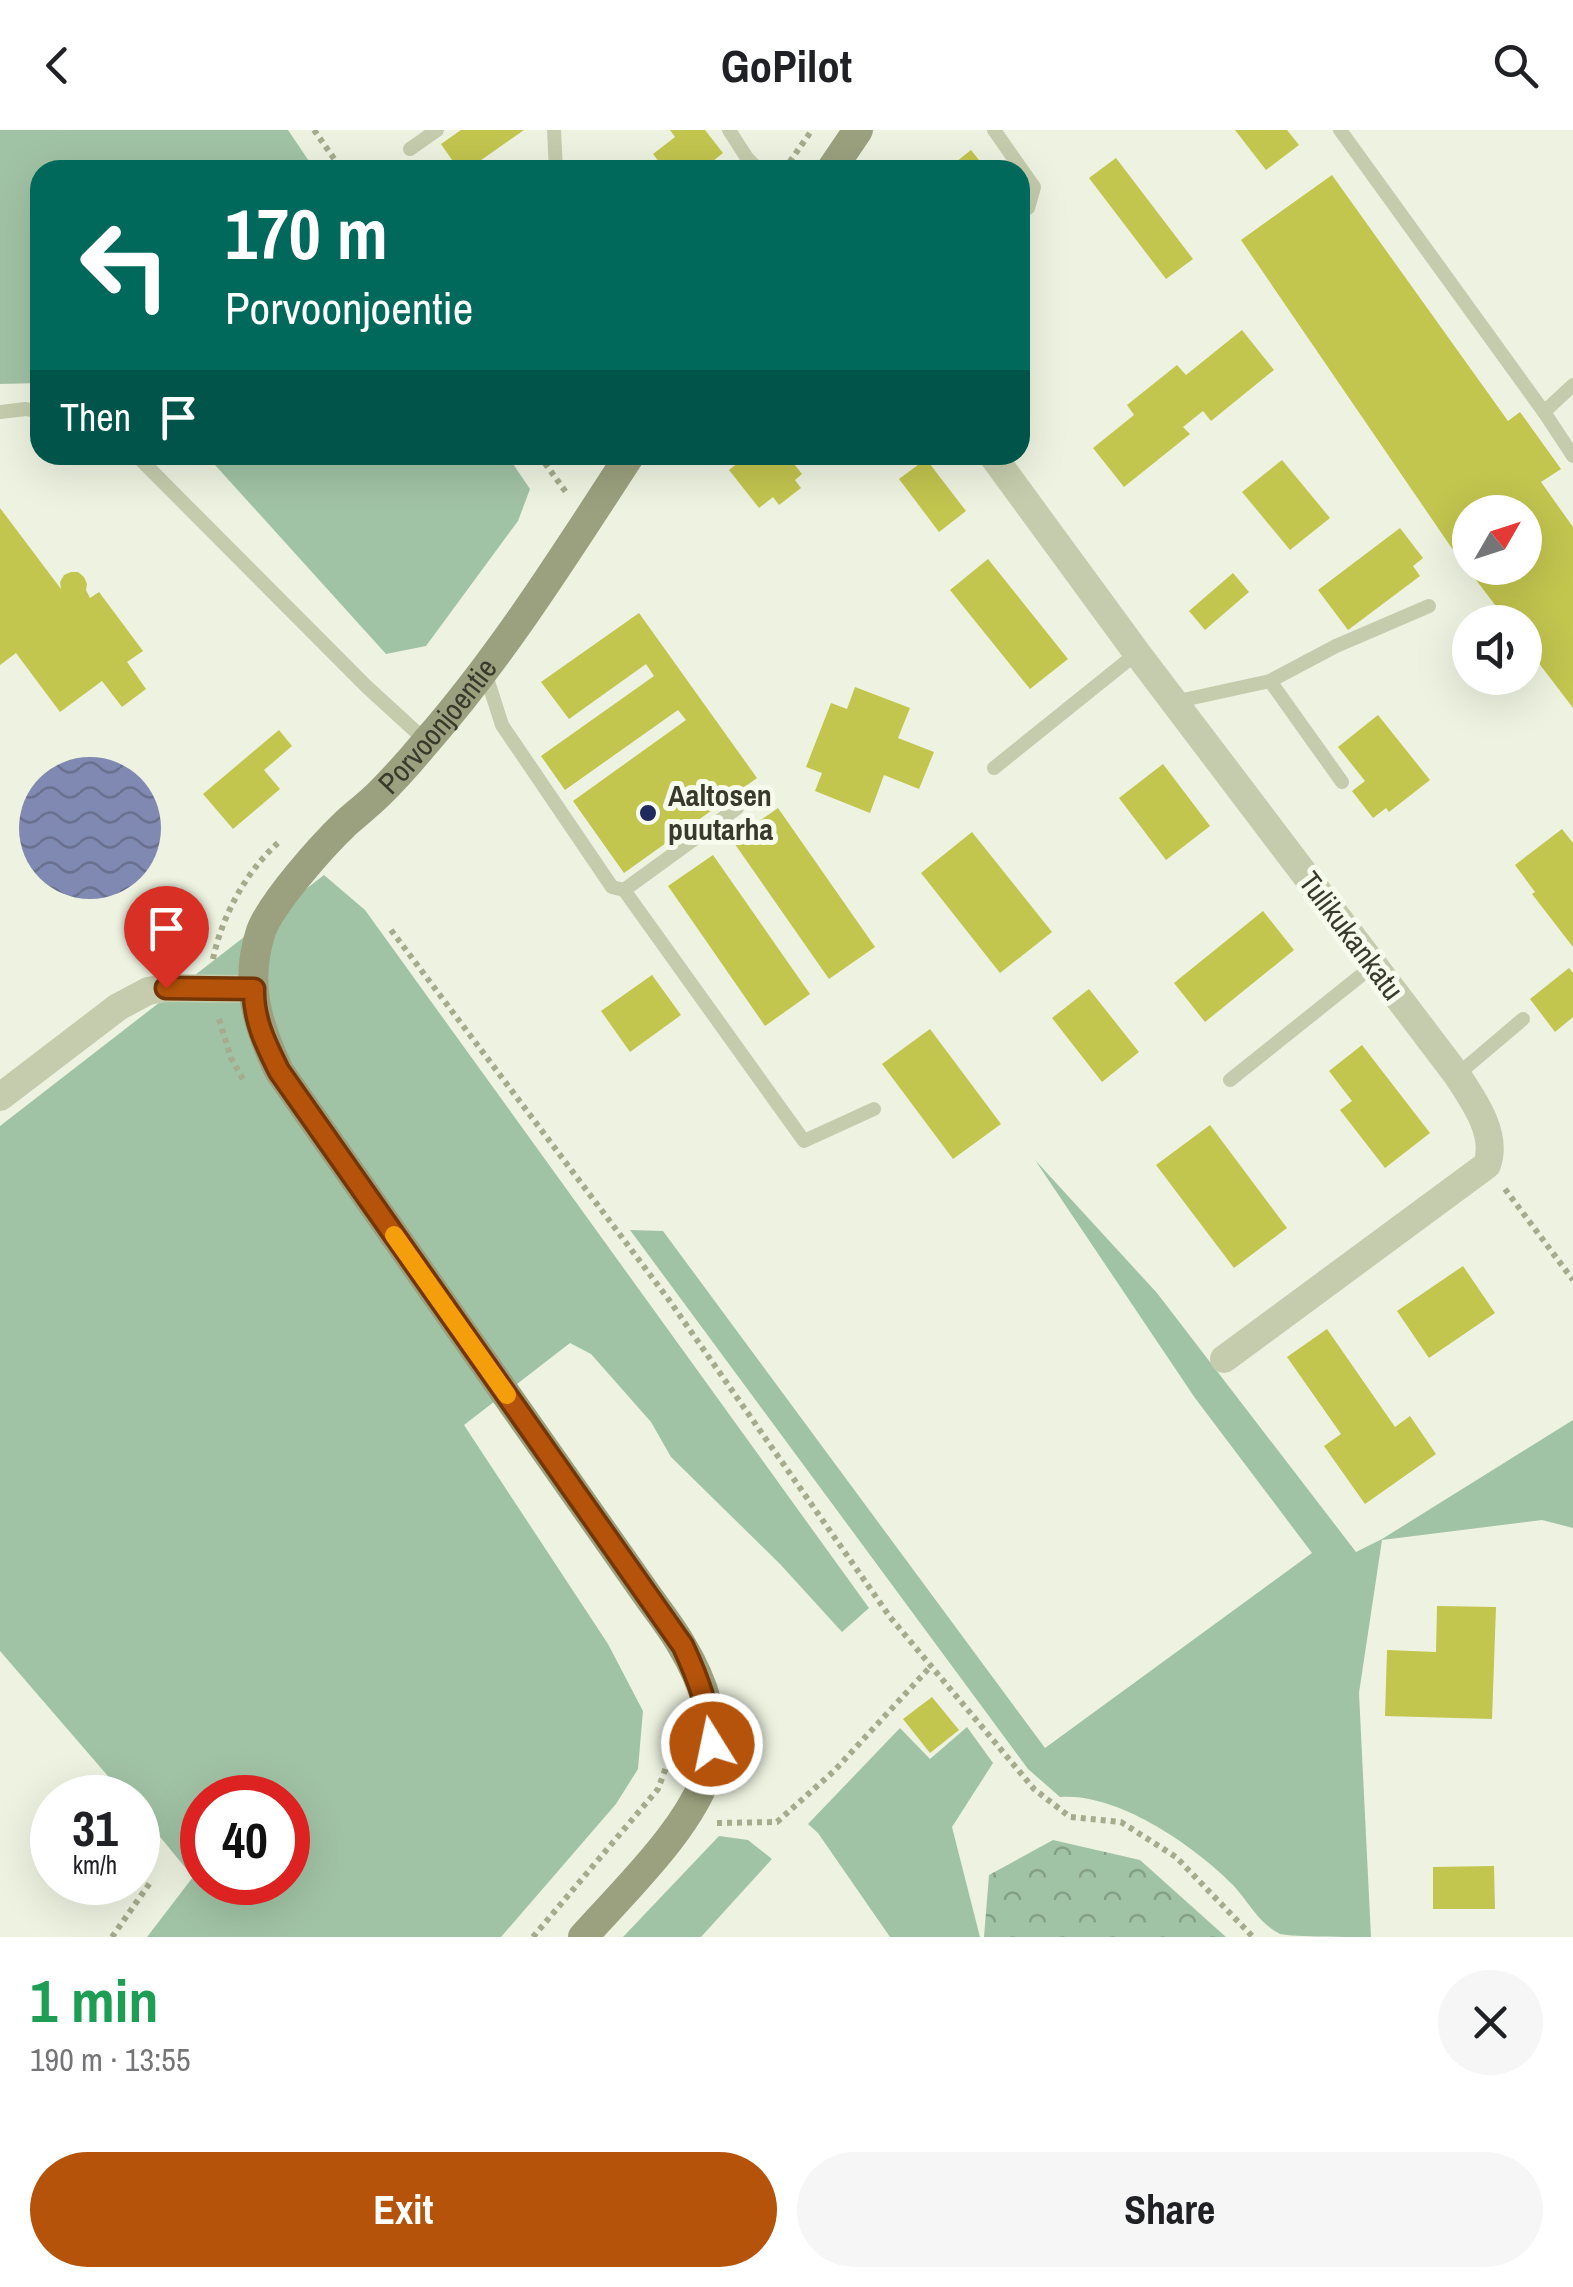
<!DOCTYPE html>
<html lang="en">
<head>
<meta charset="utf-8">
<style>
  body { margin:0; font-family:"Archivo Narrow",sans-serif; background:#f6f6f6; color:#202124; height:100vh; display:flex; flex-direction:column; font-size:38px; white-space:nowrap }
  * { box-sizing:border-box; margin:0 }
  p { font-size:32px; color:#757577 }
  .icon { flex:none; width:55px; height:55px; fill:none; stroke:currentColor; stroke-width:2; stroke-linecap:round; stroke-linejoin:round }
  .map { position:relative; height:1807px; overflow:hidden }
  .side { display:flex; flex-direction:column; background:#fff; flex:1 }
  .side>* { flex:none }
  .top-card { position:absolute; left:30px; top:30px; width:1000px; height:305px; border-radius:30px; box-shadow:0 10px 40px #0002; background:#00695c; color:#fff; overflow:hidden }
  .needle { width:65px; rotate:51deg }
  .tools { position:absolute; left:1452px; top:365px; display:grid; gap:20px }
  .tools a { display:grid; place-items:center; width:90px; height:90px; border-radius:50%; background:#fff; box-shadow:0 10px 40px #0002; font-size:50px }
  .speed { position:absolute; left:30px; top:1645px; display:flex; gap:20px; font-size:50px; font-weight:700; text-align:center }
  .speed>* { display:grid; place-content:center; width:130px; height:130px; border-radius:50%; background:#fff; box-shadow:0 10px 40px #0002; line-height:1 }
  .speed small { font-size:25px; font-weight:400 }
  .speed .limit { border:15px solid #d22; background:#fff; color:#111 }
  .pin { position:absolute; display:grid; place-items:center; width:85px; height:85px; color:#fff; margin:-102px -42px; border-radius:50% 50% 50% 0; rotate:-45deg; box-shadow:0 0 10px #0007 }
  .pin .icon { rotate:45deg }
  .me { position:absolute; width:110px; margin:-55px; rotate:350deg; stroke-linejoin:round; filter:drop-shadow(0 0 8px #0008) }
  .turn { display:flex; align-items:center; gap:35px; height:210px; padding:0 30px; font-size:45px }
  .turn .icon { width:130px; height:130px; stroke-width:2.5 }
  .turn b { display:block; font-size:70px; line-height:85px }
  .then { display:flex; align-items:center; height:95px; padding:0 30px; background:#0003; gap:20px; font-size:38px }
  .round { display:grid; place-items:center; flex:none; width:105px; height:105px; border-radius:52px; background:#f6f6f6 }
  .headline { display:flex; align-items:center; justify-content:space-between; height:170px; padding:0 30px }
  h1 { font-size:60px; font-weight:700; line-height:75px; color:#1e9e55 }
  .cta { display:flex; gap:20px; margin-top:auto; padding:20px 30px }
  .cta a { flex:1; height:115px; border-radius:60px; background:#b45309; color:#fff; font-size:40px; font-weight:700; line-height:115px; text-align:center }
  .cta a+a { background:#f6f6f6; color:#202124 }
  header { display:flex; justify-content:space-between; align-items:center; height:130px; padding:0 30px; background:#fff; font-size:45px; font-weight:700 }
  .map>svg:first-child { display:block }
  .green { fill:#a1c3a5; fill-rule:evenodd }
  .forest { fill:url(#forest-crowns) }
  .water { fill:url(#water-waves) }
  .building { fill:#c2c54e; fill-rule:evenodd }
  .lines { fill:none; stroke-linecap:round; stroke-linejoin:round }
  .path { stroke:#a5ab8c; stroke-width:6; stroke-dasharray:5 5; stroke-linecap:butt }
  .lane { stroke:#c5ccad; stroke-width:14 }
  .street { stroke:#c5ccad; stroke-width:28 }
  .secondary { stroke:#9ba07e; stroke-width:30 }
  .route-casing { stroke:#753606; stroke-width:25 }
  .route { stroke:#b45309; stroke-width:18 }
  .slow { stroke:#f59e0b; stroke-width:18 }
  .poi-dot { fill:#202a5c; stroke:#f7fbee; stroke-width:4 }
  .labels { text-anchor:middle; stroke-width:10; stroke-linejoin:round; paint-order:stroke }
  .street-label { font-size:30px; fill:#393a2b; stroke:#f7fbee }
  .poi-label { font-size:30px; font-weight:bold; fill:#393a2b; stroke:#f7fbee; text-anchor:start }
</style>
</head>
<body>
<header><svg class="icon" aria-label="back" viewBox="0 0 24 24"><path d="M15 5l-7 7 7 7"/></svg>GoPilot<svg class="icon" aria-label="search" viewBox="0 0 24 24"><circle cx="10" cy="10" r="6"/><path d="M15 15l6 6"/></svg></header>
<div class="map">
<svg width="1573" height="1807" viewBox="0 0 1573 1807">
  <defs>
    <pattern id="forest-crowns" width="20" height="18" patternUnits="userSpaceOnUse" patternTransform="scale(2.5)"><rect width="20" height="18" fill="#a1c3a5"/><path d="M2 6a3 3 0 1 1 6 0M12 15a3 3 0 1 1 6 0" fill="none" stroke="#849f87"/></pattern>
    <pattern id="water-waves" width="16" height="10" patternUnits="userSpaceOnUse" patternTransform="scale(2.5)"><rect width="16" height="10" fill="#8089b1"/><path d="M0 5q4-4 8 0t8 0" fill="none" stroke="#6a7190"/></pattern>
  </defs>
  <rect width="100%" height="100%" fill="#eef3e1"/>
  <!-- green -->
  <g class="green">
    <path d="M0,0H288L315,40H40V253L0,254Z"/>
    <path d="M206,325H507L530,359L518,391L426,516L386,524Z"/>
    <path d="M324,745L365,780L869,1478L842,1502L780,1434L671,1327L651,1292L591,1224L570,1213L464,1295L608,1514L643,1581L638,1639L616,1674L501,1807H147L193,1747L138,1680V1668L126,1667L0,1521V996ZM202,1668H288V1752H202Z"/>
    <path d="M1035,1030L1157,1163L1356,1422L1382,1409L1573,1290V1398L1542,1390L1382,1410L1359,1563L1371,1807C1352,1807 1294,1807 1280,1804C1258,1793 1249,1772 1233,1755C1194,1715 1116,1662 1060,1667L1028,1639L630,1100L663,1101L1045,1618L1312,1423L1195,1268Z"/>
    <path d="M967,1597L993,1633L952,1697L980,1807H890L818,1703L808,1694L900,1598L930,1629Z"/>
    <path d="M719,1706L748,1710L772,1729L701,1807H623Z"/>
  </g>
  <!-- forest -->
  <path class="forest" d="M1053,1710L1140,1730L1226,1807H984L989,1745Z"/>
  <!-- water -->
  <circle class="water" cx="90" cy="698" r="71"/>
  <!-- building -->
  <g class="building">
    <path d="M461,0H524L467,40H459L441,14Z"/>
    <path d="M670,0H705L723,23L702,40H665L653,24L675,7Z"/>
    <path d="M1235,0H1287L1299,15L1266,40Z"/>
    <path d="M971,20L987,40H946Z"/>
    <path d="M1116,28L1193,129L1166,149L1089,48Z"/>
    <path d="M1332,45L1508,291L1520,282L1561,339L1541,352L1573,397V578L1525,515V492H1508L1451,417L1241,110ZM1470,382H1525V438H1470Z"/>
    <path d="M1242,200L1274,240L1211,291L1203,281L1183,297L1190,304L1124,357L1093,318L1134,285L1127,275L1177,235L1186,245Z"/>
    <path d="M748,325H787L802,344L795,350L801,358L779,375L773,367L759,378L729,340Z"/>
    <path d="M926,329L966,381L939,402L899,349Z"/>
    <path d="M1282,330L1330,388L1290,420L1242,362Z"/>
    <path d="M0,378L61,459L60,452L64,445L71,442H78L84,447L87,454L86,460L90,468L99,462L143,521L127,532L146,559L122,577L102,551L60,582L16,523L0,535Z"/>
    <path d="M1400,398L1423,428L1413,436L1420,446L1348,500L1318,460Z"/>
    <path d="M988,429L1068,529L1030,559L950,460Z"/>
    <path d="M1233,443L1249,462L1205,500L1189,481Z"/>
    <path d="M639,483L757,648L624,743L573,671L686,590L678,580L565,660L541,626L654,546L646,534L569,589L541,552Z"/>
    <path d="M855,557L910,578L898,608L934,622L919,659L884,645L870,683L815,661L822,643L806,637L831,573L847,579Z"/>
    <path d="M1378,585L1430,650L1389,682L1386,678L1373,688L1352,661L1365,651L1338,617Z"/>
    <path d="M279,600L292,616L264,640L280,659L233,699L203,664Z"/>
    <path d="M1163,634L1210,696L1166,730L1119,668Z"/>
    <path d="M778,678L875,817L829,849L732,710Z"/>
    <path d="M1562,699L1573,713V817L1532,764L1535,762L1515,735Z"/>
    <path d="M972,702L1052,802L1000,843L921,743Z"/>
    <path d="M713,725L810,864L765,896L668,756Z"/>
    <path d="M1263,781L1294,820L1205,892L1174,853Z"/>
    <path d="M1569,838L1573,843V887L1555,902L1530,869Z"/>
    <path d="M652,845L681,885L630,922L601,881Z"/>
    <path d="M1089,859L1139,922L1102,952L1052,888Z"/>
    <path d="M930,899L1001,994L953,1029L882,934Z"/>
    <path d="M1362,915L1430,1003L1385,1038L1340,980L1352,971L1329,941Z"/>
    <path d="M1210,995L1287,1098L1234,1138L1156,1035Z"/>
    <path d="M1463,1136L1495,1183L1429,1228L1397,1181Z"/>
    <path d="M1327,1199L1395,1297L1410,1286L1436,1324L1365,1374L1324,1316L1341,1304L1287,1227Z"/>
    <path d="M1437,1476L1496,1477L1492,1589L1385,1586L1387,1520L1436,1522Z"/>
    <path d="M932,1567L959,1600L930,1623L903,1589Z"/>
    <path d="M1494,1736L1495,1779H1433V1737Z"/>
  </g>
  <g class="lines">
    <!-- path -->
    <g class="path">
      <path d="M314,0L342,40"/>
      <path d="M784,40L812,0"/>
      <path d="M539,325L568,365"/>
      <path d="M391,800L669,1170L890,1487L1034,1659L1070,1687L1121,1692L1176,1727L1253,1807"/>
      <path d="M213,829C222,786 246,741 280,711"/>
      <path d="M219,889L231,928L244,951"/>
      <path d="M1505,1059L1573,1150"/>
      <path d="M717,1693L777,1692L834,1641L931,1536"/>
      <path d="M112,1807L152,1750"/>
      <path d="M533,1807L658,1659L677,1608"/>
    </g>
    <!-- lane -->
    <g class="lane">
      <path d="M554,0L556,40"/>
      <path d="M729,0L747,28L759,40"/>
      <path d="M994,0L1034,57L1028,78"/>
      <path d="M1340,0L1544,282L1573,326"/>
      <path d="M410,19L437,0"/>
      <path d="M0,282L26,279L40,282"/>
      <path d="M1544,282L1573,255"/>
      <path d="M136,325L366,556L426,611"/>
      <path d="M485,542L502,595L612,757L624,760L804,1011L874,979"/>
      <path d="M1270,551L1342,652"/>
      <path d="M1174,572L1270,551L1336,516L1429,476"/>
      <path d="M994,638L1137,523"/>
      <path d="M624,760L737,678"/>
      <path d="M1457,945L1523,889"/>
      <path d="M1230,950L1374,835"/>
    </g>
    <!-- street -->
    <g class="street">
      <path d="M992,325L1137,523L1457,945C1474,971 1498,1004 1487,1035L1224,1229"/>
      <path d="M0,967L118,877L148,861L166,858L254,859"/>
    </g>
    <!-- secondary -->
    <g class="secondary">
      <path d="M831,40L858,0"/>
      <path id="s1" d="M583,1807C624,1761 696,1693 710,1634C719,1595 702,1549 682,1516C672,1498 659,1482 647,1465L279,941C257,894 244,853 261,801C272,772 322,716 346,693C357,683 369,674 380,663C396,647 412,629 426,612C503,524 566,423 630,325"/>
    </g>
  </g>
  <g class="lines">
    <!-- route casing -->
    <g class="route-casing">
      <path id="route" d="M166,858L254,859C253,889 266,915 279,941L683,1516C699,1551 708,1575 712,1614"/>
    </g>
    <!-- route -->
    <use href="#route" class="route"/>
    <!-- slow -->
    <path class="slow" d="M394,1105L507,1265"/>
  </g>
  <!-- markers -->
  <circle class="poi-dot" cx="648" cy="683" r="10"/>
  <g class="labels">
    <!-- street labels -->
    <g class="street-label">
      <text dy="10" stroke="none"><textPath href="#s1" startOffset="1460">Porvoonjoentie</textPath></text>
      <text transform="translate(1351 806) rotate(53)" y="10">Tulikukankatu</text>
    </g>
    <!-- poi labels -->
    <g class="poi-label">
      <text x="668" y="676">Aaltosen<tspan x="668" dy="34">puutarha</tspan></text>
    </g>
  </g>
</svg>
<div class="tools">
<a><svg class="needle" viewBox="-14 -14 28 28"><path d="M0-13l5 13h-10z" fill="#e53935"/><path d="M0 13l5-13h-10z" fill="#757577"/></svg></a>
<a><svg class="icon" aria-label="sound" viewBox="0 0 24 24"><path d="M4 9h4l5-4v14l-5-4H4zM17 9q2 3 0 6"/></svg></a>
</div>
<div class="speed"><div>31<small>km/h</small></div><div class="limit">40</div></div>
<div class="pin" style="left:166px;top:858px;background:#d93025"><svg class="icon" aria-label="arrive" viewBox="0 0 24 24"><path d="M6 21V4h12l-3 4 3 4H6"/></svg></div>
<svg class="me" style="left:712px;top:1614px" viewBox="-20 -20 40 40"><circle r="17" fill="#b45309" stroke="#fff" stroke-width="3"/><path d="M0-11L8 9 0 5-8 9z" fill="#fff"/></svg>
<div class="top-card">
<div class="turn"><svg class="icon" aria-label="left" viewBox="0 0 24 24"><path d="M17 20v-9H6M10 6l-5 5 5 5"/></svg><div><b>170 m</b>Porvoonjoentie</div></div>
<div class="then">Then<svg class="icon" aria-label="arrive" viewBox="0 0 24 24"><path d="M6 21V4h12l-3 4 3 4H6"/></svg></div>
</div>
</div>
<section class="side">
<div class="headline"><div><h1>1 min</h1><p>190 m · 13:55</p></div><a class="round"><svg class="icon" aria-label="close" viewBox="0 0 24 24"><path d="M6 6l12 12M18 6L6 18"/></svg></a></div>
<div class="cta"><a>Exit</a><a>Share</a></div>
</section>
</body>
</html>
